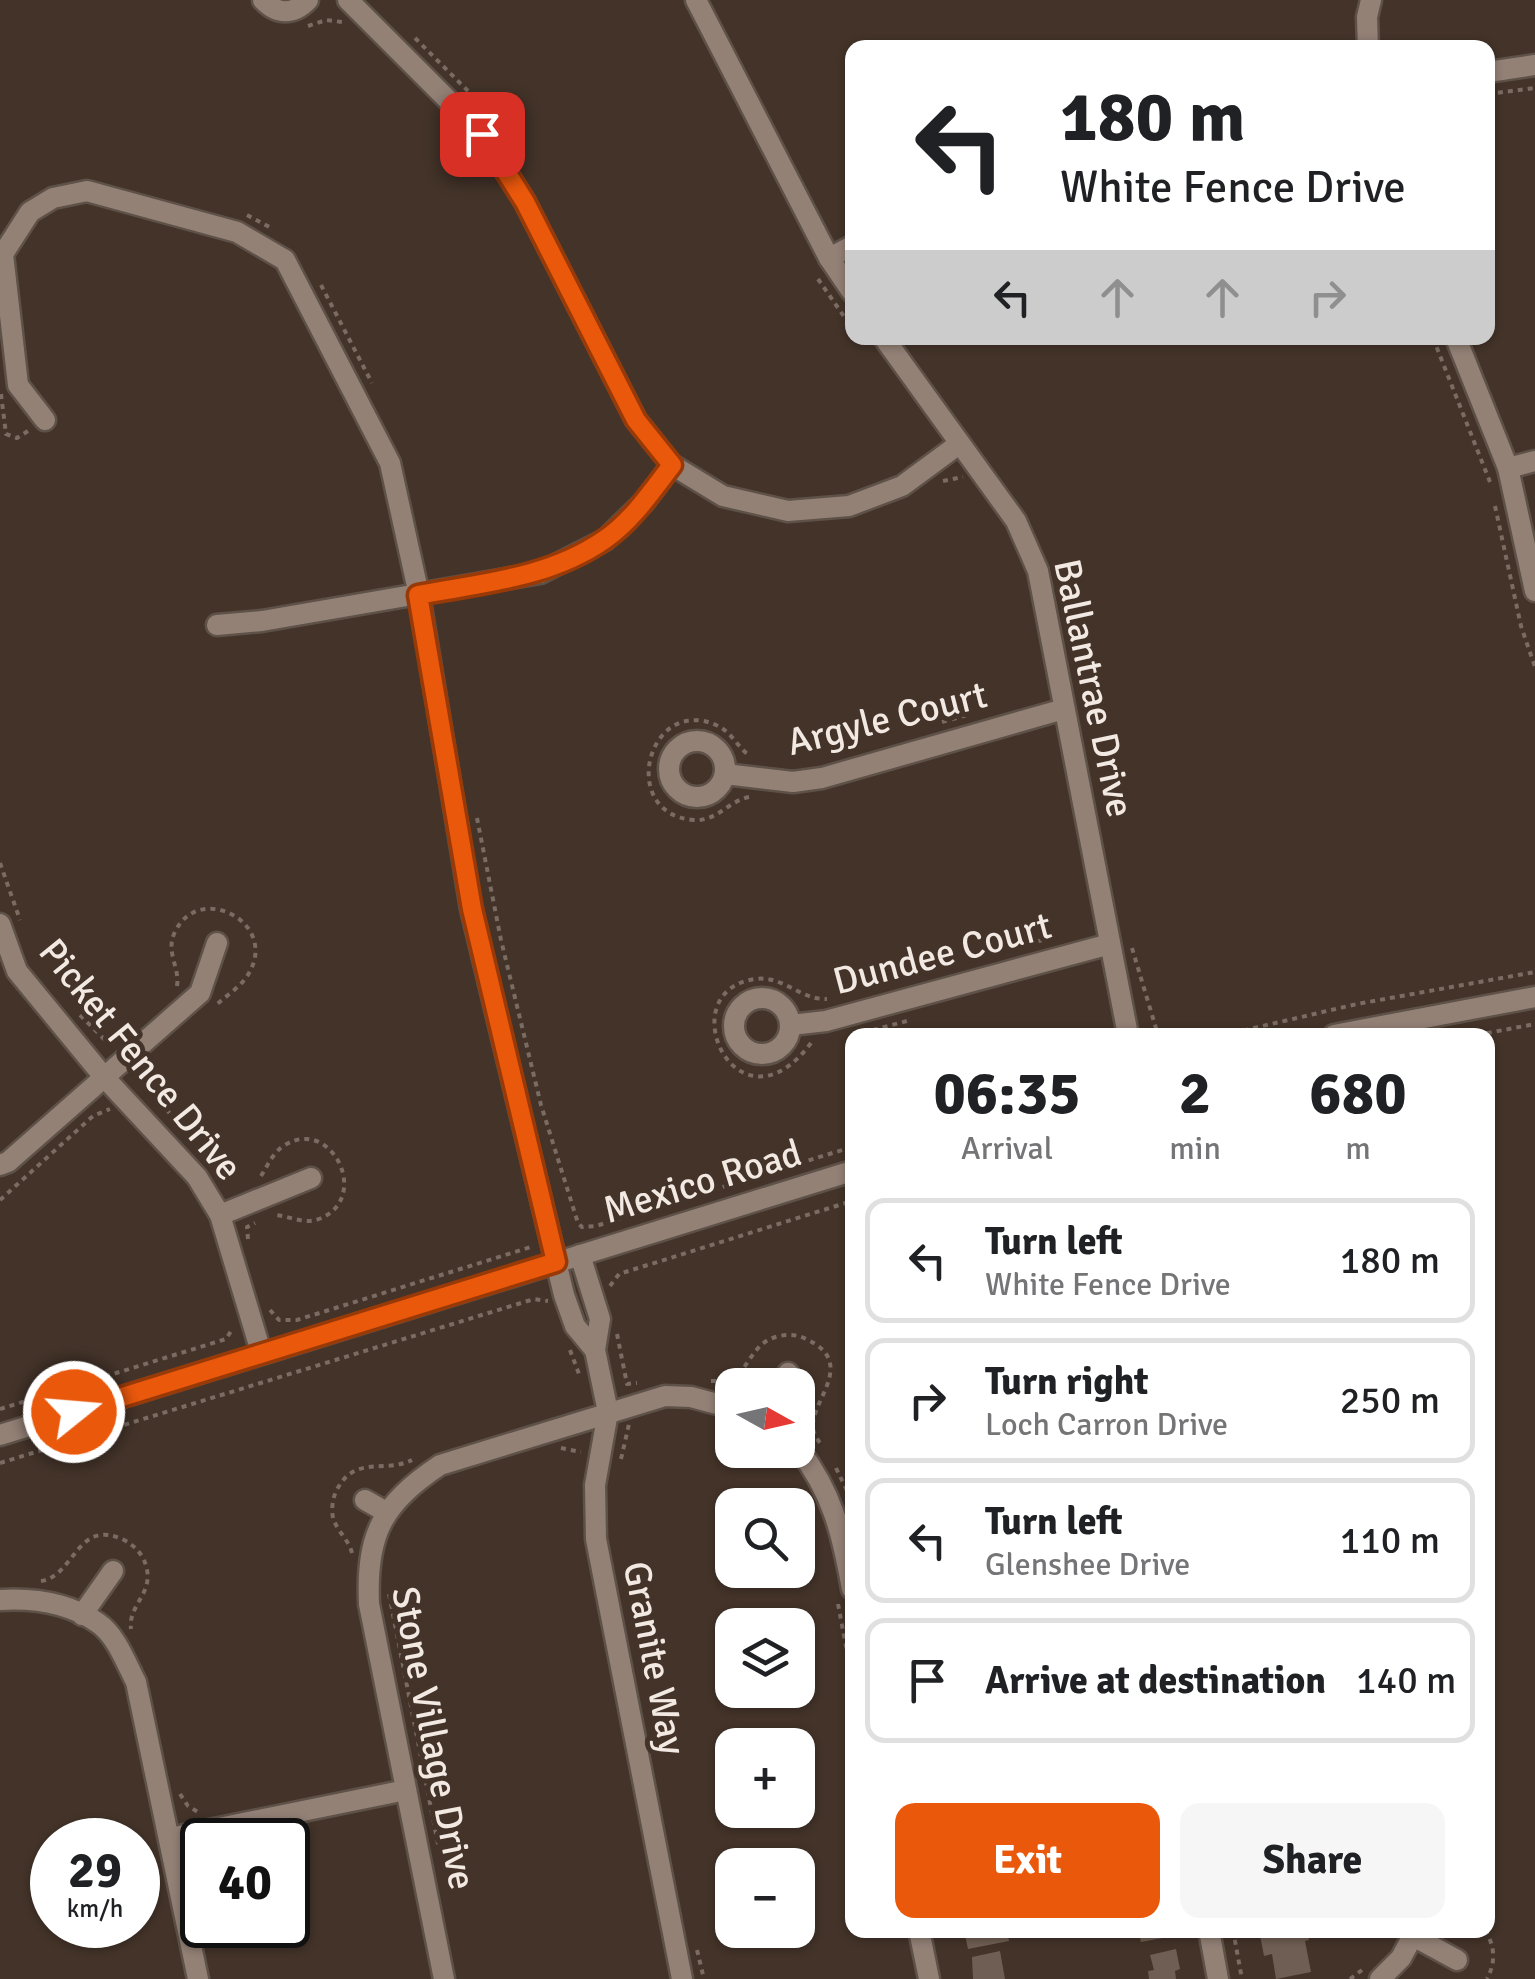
<!DOCTYPE html>
<html lang="en">
<head>
<meta charset="utf-8">
<style>
  body { margin:0; font-family:Signika,sans-serif; background:#f6f6f6; color:#202124; height:100vh; display:flex; flex-direction:column; font-size:38px; white-space:nowrap }
  * { box-sizing:border-box; margin:0 }
  p { font-size:32px; color:#757577 }
  .icon { flex:none; width:55px; height:55px; fill:none; stroke:currentColor; stroke-width:2; stroke-linecap:round; stroke-linejoin:round }
  .map { position:relative; flex:1; overflow:hidden }
  .drawer { position:absolute; left:845px; top:1028px; width:650px; height:910px; display:flex; flex-direction:column; background:#fff; border-radius:20px; box-shadow:0 2px 8px #0004 }
  .drawer>* { flex:none }
  .top-card { position:absolute; left:845px; top:40px; width:650px; height:305px; border-radius:20px; box-shadow:0 2px 8px #0004; background:#fff; color:#202124; overflow:hidden }
  .needle { width:65px; rotate:98deg }
  .fabs { position:absolute; left:715px; top:1368px; display:grid; gap:20px }
  .fabs a { display:grid; place-items:center; width:100px; height:100px; border-radius:20px; background:#fff; box-shadow:0 2px 8px #0004; font-size:50px }
  .speed { position:absolute; left:30px; top:1818px; display:flex; gap:20px; font-size:50px; font-weight:700; text-align:center }
  .speed>* { display:grid; place-content:center; width:130px; height:130px; border-radius:50%; background:#fff; box-shadow:0 2px 8px #0004; line-height:1 }
  .speed small { font-size:25px; font-weight:400 }
  .speed .limit { border:5px solid #111; border-radius:15px; background:#fff; color:#111 }
  .pin { position:absolute; display:grid; place-items:center; width:85px; height:85px; color:#fff; margin:-42px; border-radius:20px; box-shadow:0 5px 15px #0006 }
  .me { position:absolute; width:110px; margin:-55px; rotate:73deg; stroke-linejoin:round; filter:drop-shadow(0 0 8px #0008) }
  .turn { display:flex; align-items:center; gap:35px; height:210px; padding:0 50px; font-size:45px }
  .turn .icon { width:130px; height:130px; stroke-width:2.5 }
  .turn b { display:block; font-size:70px; line-height:85px }
  .lanes { display:flex; align-items:center; height:95px; padding:0 50px; background:#0003; justify-content:center; gap:50px; direction:ltr }
  .lanes .off { opacity:.35 }
  .eta { display:flex; justify-content:space-evenly; align-items:center; height:170px; text-align:center }
  .eta b { font-size:60px; font-weight:700; line-height:70px }
  .action { display:flex; gap:20px; margin-top:auto; padding:20px 50px }
  .action a { flex:1; height:115px; border-radius:20px; background:#ea580c; color:#fff; font-size:40px; font-weight:700; line-height:115px; text-align:center }
  .action a+a { background:#f6f6f6; color:#202124 }
  ul { padding:0; list-style:none }
  li { display:flex; align-items:center; gap:30px; height:125px; margin:0 20px 15px; padding:0 30px; border:5px solid #e0e0e0; border-radius:20px }
  li div { flex:1 }
  li b { display:block; font-size:38px }
  li em { font-style:normal }
  .map>svg:first-child { display:block }
  .building { fill:#6f5e53 }
  .lines { fill:none; stroke-linecap:round; stroke-linejoin:round }
  .minor-casing { stroke:#5e5148; stroke-width:25 }
  .path { stroke:#7a6c63; stroke-width:4; stroke-dasharray:5 5; stroke-linecap:butt }
  .minor { stroke:#938176; stroke-width:20 }
  .route-casing { stroke:#983908; stroke-width:25 }
  .route { stroke:#ea580c; stroke-width:18 }
  .labels { text-anchor:middle; stroke-width:10; stroke-linejoin:round; paint-order:stroke }
  .street-label { font-size:38px; fill:#f3e9e3; stroke:#433329 }
</style>
</head>
<body>
<div class="map">
<svg width="1535" height="1979" viewBox="0 0 1535 1979">
  <rect width="100%" height="100%" fill="#433329"/>
  <!-- building -->
  <g class="building">
    <path d="M964,1930H1007L1009,1941L968,1949Z"/>
    <path d="M1138,1930H1166L1168,1937L1141,1942Z"/>
    <path d="M1259,1930H1307L1309,1940L1305,1941L1311,1972L1276,1979L1272,1954L1264,1956Z"/>
    <path d="M1176,1949L1180,1969L1175,1971L1176,1979H1149L1148,1971L1154,1970L1150,1955Z"/>
    <path d="M1000,1951L1005,1979H973L972,1957Z"/>
  </g>
  <g class="lines">
    <!-- minor casing -->
    <g class="minor-casing">
      <g id="minor">
        <path d="M263,0C277,15 294,15 308,0"/>
        <path d="M348,0L482,134L525,202L636,420L672,465L723,496L788,511L849,506L902,486L959,444"/>
        <path d="M696,0L829,258L852,292"/>
        <path d="M1368,48L1367,17L1371,0"/>
        <path d="M1488,72L1535,65"/>
        <path d="M829,258L852,246"/>
        <path d="M884,338L1016,521L1038,571L1128,1035"/>
        <path d="M1456,338L1508,468L1535,591"/>
        <path d="M45,420L18,385L3,254L30,212L53,198L87,191L237,232L285,260L390,463L419,595L471,909L564,1295L575,1326L595,1350"/>
        <path d="M1508,468L1535,461"/>
        <path d="M217,625L262,621L540,573L605,540L644,502L672,465"/>
        <circle cx="697" cy="769" r="28"/>
        <path d="M725,774L793,782L822,778L1064,709"/>
        <path d="M0,924L17,971L104,1077L197,1177L220,1215L261,1352"/>
        <circle cx="762" cy="1026" r="28"/>
        <path d="M791,1025L826,1021L1110,944"/>
        <path d="M1334,1035L1535,997"/>
        <path d="M0,1165L8,1162L200,993L217,943"/>
        <path d="M220,1215L311,1178"/>
        <path d="M580,1255L600,1319L595,1350L608,1412L595,1485L596,1539L682,1979"/>
        <path d="M781,1385L788,1373"/>
        <path d="M0,1435L852,1171"/>
        <path d="M798,1448C833,1494 842,1533 852,1589"/>
        <path d="M365,1500L386,1512"/>
        <path d="M0,1600C34,1598 69,1603 98,1623C116,1635 126,1663 136,1682L198,1979"/>
        <path d="M82,1615L113,1571"/>
        <path d="M170,1838L406,1790"/>
        <path d="M919,1930L929,1979"/>
        <path d="M1209,1930L1218,1979"/>
        <path d="M1413,1936L1457,1960"/>
        <path d="M444,1979L369,1604C366,1534 382,1504 440,1465L665,1396L691,1397L732,1408"/>
        <path d="M1380,1979L1401,1958L1416,1930"/>
      </g>
    </g>
    <!-- path -->
    <g class="path">
      <path d="M308,26L326,20L342,22"/>
      <path d="M415,38L479,102"/>
      <path d="M1488,94L1535,88"/>
      <path d="M247,215L273,229"/>
      <path d="M818,279L852,328"/>
      <path d="M321,285L372,383"/>
      <path d="M860,338L866,346"/>
      <path d="M1433,338L1490,482"/>
      <path d="M1,394L6,434L17,438L28,431"/>
      <path d="M943,481L963,477"/>
      <path d="M1495,506L1521,626L1535,667"/>
      <path d="M1064,595L1070,625"/>
      <path d="M942,722L967,715"/>
      <path d="M749,797C728,801 717,822 693,820C617,813 648,695 716,725C732,732 737,747 750,756"/>
      <path d="M477,818L501,940L541,1105L578,1223L582,1227L596,1226L852,1147"/>
      <path d="M0,863L20,920"/>
      <path d="M1132,948L1158,1035"/>
      <path d="M971,960L1012,946L1049,939"/>
      <path d="M177,986C180,968 166,953 174,934C197,880 279,922 249,973C242,986 227,995 216,1005"/>
      <path d="M80,1015L107,1042H115"/>
      <path d="M873,1030L907,1021"/>
      <path d="M1224,1035L1357,1004L1535,972"/>
      <path d="M1477,1035L1535,1024"/>
      <path d="M811,1043C737,1142 668,991 755,979C783,975 800,1000 827,999"/>
      <path d="M146,1068L142,1076L148,1086L195,1145"/>
      <path d="M261,1176C268,1165 273,1152 285,1145C332,1116 372,1199 319,1219C302,1225 289,1215 273,1215"/>
      <path d="M0,1200L93,1116L110,1109"/>
      <path d="M248,1239L247,1227L255,1223"/>
      <path d="M610,1286L619,1274L852,1201"/>
      <path d="M270,1310L279,1320H297L534,1246"/>
      <path d="M617,1334L627,1384L637,1383"/>
      <path d="M570,1350L579,1374"/>
      <path d="M711,1381H732C746,1370 752,1349 768,1340C780,1334 795,1333 806,1339C859,1363 809,1402 813,1429C814,1434 817,1439 820,1443"/>
      <path d="M0,1409L226,1339L233,1328"/>
      <path d="M561,1448L581,1452"/>
      <path d="M621,1459L629,1424"/>
      <path d="M0,1463L534,1299L548,1301"/>
      <path d="M836,1468L852,1501"/>
      <path d="M352,1553C349,1540 337,1531 333,1518C331,1507 333,1495 339,1486C357,1456 386,1473 412,1460"/>
      <path d="M41,1581C75,1576 77,1517 124,1540C136,1546 145,1557 147,1570C152,1594 128,1606 131,1629"/>
      <path d="M389,1594L439,1849"/>
      <path d="M838,1604L852,1678"/>
      <path d="M180,1794L188,1806L198,1812"/>
      <path d="M193,1850L200,1858"/>
      <path d="M196,1867L202,1853"/>
      <path d="M1233,1930L1242,1979"/>
      <path d="M1485,1930C1495,1946 1496,1962 1487,1979"/>
      <path d="M697,1950L704,1979"/>
      <path d="M1350,1979L1362,1970"/>
    </g>
    <!-- minor -->
    <use href="#minor" class="minor"/>
  </g>
  <g class="lines">
    <!-- route casing -->
    <g class="route-casing">
      <path id="route" d="M74,1412L556,1262L472,909L418,595C482,583 549,578 604,540C631,522 652,491 672,465L636,420L525,202L482,134"/>
    </g>
    <!-- route -->
    <use href="#route" class="route"/>
  </g>
  <g class="labels">
    <!-- street labels -->
    <g class="street-label">
      <text transform="translate(1094 688) rotate(78)" y="13">Ballantrae Drive</text>
      <text transform="translate(887 718) rotate(-14)" y="13">Argyle Court</text>
      <text transform="translate(942 953) rotate(-15)" y="13">Dundee Court</text>
      <text transform="translate(141 1059) rotate(51)" y="13">Picket Fence Drive</text>
      <text transform="translate(702 1181) rotate(-17)" y="13">Mexico Road</text>
      <text transform="translate(655 1658) rotate(79)" y="13">Granite Way</text>
      <text transform="translate(434 1738) rotate(79)" y="13">Stone Village Drive</text>
    </g>
  </g>
</svg>
<div class="fabs">
<a><svg class="needle" viewBox="-14 -14 28 28"><path d="M0-13l5 13h-10z" fill="#e53935"/><path d="M0 13l5-13h-10z" fill="#757577"/></svg></a>
<a><svg class="icon" aria-label="search" viewBox="0 0 24 24"><circle cx="10" cy="10" r="6"/><path d="M15 15l6 6"/></svg></a>
<a><svg class="icon" aria-label="layers" viewBox="0 0 24 24"><path d="M12 4l9 5-9 5-9-5zM3 14l9 5 9-5"/></svg></a>
<a>+</a>
<a>−</a>
</div>
<div class="speed"><div>29<small>km/h</small></div><div class="limit">40</div></div>
<div class="pin" style="left:482px;top:134px;background:#d93025"><svg class="icon" aria-label="arrive" viewBox="0 0 24 24"><path d="M6 21V4h12l-3 4 3 4H6"/></svg></div>
<svg class="me" style="left:74px;top:1412px" viewBox="-20 -20 40 40"><circle r="17" fill="#ea580c" stroke="#fff" stroke-width="3"/><path d="M0-11L8 9 0 5-8 9z" fill="#fff"/></svg>
<div class="top-card">
<div class="turn"><svg class="icon" aria-label="left" viewBox="0 0 24 24"><path d="M17 20v-9H6M10 6l-5 5 5 5"/></svg><div><b>180 m</b>White Fence Drive</div></div>
<div class="lanes"><svg class="icon" aria-label="left" viewBox="0 0 24 24"><path d="M17 20v-9H6M10 6l-5 5 5 5"/></svg><svg class="icon off" aria-label="ahead" viewBox="0 0 24 24"><path d="M12 20V5M6 11l6-6 6 6"/></svg><svg class="icon off" aria-label="ahead" viewBox="0 0 24 24"><path d="M12 20V5M6 11l6-6 6 6"/></svg><svg class="icon off" aria-label="right" viewBox="0 0 24 24"><path d="M7 20v-9h11M14 6l5 5-5 5"/></svg></div>
</div>
<section class="drawer">
<div class="eta">
<div><b>06:35</b><p>Arrival</p></div>
<div><b>2</b><p>min</p></div>
<div><b>680</b><p>m</p></div>
</div>
<ul>
<li><svg class="icon" aria-label="left" viewBox="0 0 24 24"><path d="M17 20v-9H6M10 6l-5 5 5 5"/></svg><div><b>Turn left</b><p>White Fence Drive</p></div><em>180 m</em></li>
<li><svg class="icon" aria-label="right" viewBox="0 0 24 24"><path d="M7 20v-9h11M14 6l5 5-5 5"/></svg><div><b>Turn right</b><p>Loch Carron Drive</p></div><em>250 m</em></li>
<li><svg class="icon" aria-label="left" viewBox="0 0 24 24"><path d="M17 20v-9H6M10 6l-5 5 5 5"/></svg><div><b>Turn left</b><p>Glenshee Drive</p></div><em>110 m</em></li>
<li><svg class="icon" aria-label="arrive" viewBox="0 0 24 24"><path d="M6 21V4h12l-3 4 3 4H6"/></svg><div><b>Arrive at destination</b></div><em>140 m</em></li>
</ul>
<div class="action"><a>Exit</a><a>Share</a></div>
</section>
</div>
</body>
</html>
